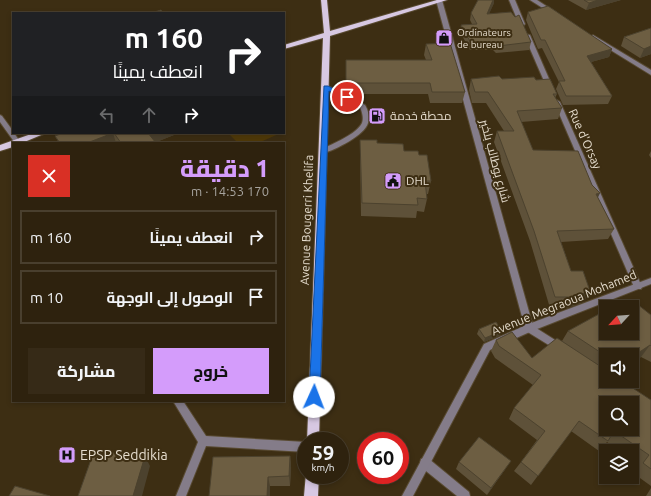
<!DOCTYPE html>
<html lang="ar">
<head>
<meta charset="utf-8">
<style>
  body { margin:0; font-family:Ubuntu,Cairo,sans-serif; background:#362a17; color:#f1f3f6; direction:rtl; height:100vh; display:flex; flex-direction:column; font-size:15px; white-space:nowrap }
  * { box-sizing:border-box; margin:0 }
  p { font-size:13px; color:#a7a49e }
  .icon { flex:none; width:22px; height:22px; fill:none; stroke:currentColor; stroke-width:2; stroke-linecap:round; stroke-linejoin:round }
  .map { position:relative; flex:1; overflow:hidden; direction:ltr }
  .sheet { position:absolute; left:12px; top:142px; width:273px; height:260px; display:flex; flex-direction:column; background:#2e220e; border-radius:0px; box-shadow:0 2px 6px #0003,0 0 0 1px #493f2e; direction:rtl }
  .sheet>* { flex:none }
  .hud { position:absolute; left:12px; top:12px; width:273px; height:122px; border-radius:0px; box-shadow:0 2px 6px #0003,0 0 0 1px #493f2e; direction:rtl; background:#202124; color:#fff; overflow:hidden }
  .needle { width:26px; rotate:244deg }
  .fabs { position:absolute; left:599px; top:300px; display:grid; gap:8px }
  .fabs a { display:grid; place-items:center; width:40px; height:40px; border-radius:0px; background:#2e220e; box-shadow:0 2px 6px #0003,0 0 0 1px #493f2e; font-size:20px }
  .speed { position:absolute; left:297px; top:432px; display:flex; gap:8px; font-size:20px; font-weight:700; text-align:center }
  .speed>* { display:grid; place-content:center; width:52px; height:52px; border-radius:50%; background:#2e220e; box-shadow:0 2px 6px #0003,0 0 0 1px #493f2e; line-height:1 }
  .speed small { font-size:10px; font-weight:400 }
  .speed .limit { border:6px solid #d22; background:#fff; color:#111 }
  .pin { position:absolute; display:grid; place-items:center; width:34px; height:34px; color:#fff; margin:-17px; border:2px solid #fff; border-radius:50%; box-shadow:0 1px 4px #0007 }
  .me { position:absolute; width:44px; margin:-22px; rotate:2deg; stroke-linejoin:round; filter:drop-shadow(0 0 3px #0008) }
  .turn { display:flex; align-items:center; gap:14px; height:84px; padding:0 16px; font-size:18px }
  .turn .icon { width:52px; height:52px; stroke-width:2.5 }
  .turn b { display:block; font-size:28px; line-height:34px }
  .lanes { display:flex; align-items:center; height:38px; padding:0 16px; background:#0003; justify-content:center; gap:20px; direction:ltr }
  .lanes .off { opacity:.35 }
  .round { display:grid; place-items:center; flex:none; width:42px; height:42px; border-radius:0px; background:#362a17 }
  .summary { display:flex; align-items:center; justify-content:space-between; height:68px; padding:0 16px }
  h1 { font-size:24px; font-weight:800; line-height:30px; color:#d49cfb }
  .action { display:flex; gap:8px; margin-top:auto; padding:8px 16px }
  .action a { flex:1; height:46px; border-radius:0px; background:#d49cfb; color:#111; font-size:16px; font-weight:800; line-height:46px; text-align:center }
  .action a+a { background:#362a17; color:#f1f3f6 }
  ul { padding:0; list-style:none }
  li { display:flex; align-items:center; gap:12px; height:54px; margin:0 8px 6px; padding:0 8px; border:2px solid #493f2e; border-radius:0px }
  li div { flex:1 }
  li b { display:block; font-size:15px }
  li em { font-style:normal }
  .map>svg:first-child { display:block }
  .green { fill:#503a09 }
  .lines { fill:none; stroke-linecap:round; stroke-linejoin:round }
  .service-casing { stroke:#584a31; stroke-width:2 }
  .minor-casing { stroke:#584a31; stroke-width:2 }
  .tertiary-casing { stroke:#584a31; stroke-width:2 }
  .primary-casing { stroke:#584a31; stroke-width:2 }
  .service { fill:#847c89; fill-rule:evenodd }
  .minor { fill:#847c89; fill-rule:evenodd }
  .tertiary { fill:#847c89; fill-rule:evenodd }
  .primary { fill:#d7c8e2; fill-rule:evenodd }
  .wall { fill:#5e5139 }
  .shaded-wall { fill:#4c422e }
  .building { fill:#6d5e42; stroke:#4c422e; fill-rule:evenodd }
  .route { fill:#1a73e8; stroke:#114b97 }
  .labels { text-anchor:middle; stroke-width:4; stroke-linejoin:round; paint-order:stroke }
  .far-poi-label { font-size:10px; fill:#e5dccd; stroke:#3d2e13; text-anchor:start }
  .poi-label { font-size:12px; fill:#e5dccd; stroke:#3d2e13; text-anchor:start }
  .street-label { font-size:12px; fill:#e5dccd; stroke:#3d2e13 }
  .near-poi-label { font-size:14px; fill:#e5dccd; stroke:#3d2e13; text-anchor:start }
</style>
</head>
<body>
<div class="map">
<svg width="651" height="496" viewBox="0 0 651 496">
  <rect width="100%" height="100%" fill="#3d2e13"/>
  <!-- green -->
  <path class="green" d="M228,133H281L258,143H238Z"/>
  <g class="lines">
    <!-- service casing -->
    <g class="service-casing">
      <path id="service" d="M326,85L365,105C368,110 370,117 368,123C365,135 335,150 324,153H322L321,151L322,149C332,144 357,134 362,123C364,118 362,112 360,107L324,88V86Z"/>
    </g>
    <!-- minor casing -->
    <g class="minor-casing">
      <g id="minor">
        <path d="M436,0H442L533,326L563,345L565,348L563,351L560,352L526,331L525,328Z"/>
        <path d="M509,0H515L525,24L524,25L519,24Z"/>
        <path d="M530,0H537L557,13L552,14Z"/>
        <path d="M525,34L530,35L553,88L552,89L550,90L547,88L524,35Z"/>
        <path d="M593,35L651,70V75L591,38L590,37Z"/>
        <path d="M557,100L560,102L642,287L641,289H635L634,287L554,102Z"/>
        <path d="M0,115L2,116L13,131V133H14L21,143H15L0,122Z"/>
        <path d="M173,401H183L206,436L306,442V452L206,446L186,496H176L198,442Z"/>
        <path d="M425,458L429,459L469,492L470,496H457L421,467L420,463L421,459Z"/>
      </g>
    </g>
    <!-- tertiary casing -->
    <g class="tertiary-casing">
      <path id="tertiary" d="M651,278V284L532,331L490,350L413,496H402L484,344L526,325Z"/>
    </g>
    <!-- primary casing -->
    <g class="primary-casing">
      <g id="primary">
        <path d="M321,0H327L330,31L437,0H447L330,36L319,441H307L323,38L284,49V45L324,33Z"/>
        <path d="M34,133H46L22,143H13V147L0,151V145Z"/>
        <path d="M306,473V475H319L318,496H304Z"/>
      </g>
    </g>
    <!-- service -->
    <use href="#service" class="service"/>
    <!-- minor -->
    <use href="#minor" class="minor"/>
    <!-- tertiary -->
    <use href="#tertiary" class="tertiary"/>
    <!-- primary -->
    <use href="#primary" class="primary"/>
  </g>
  <!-- wall -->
  <g class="wall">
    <path d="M568,0H621L586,10Z"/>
    <path d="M494,3L489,13L531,42L529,50L496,53L493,50H470L460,32L461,25L472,24L470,20L471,13Z"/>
    <path d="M528,12L612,49L609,57L591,62L612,96L608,104L563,105L556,89L559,82L542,48L538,49L526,20Z"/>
    <path d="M651,28V54L640,58L621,46L624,37Z"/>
    <path d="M426,44L465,92L462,103H430L428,94H346V60H426L424,55Z"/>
    <path d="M471,79L536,80L557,94L555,98L562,108L558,119L521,122L533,150L598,198L614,229L608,239L561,242L571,271L584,302L567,308H550L530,241L494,142L497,131H504L486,103H472L469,90Z"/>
    <path d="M63,133H179L156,142V143H59L55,136Z"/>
    <path d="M360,140L377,143L419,155L431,181L428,194H426L427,199L424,212L417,211L416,218L361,216L360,153Z"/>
    <path d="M651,151V158L649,155Z"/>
    <path d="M651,315V362L641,357L632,363V355H606V381L651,400V486L633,473L639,465L632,460V451H619L607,442L599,451L571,431L531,485L514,471L521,462L537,440L509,419L514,408L533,385L495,358L491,351L496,340L532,358L562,341L568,331L602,321Z"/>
    <path d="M479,329L501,335L484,342L477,334Z"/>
    <path d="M290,456L291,466L290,486H270L209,496Z"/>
    <path d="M459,462L506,468L487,495L456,469Z"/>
    <path d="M651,488V496H646Z"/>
  </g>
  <!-- shaded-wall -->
  <g class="shaded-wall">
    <path d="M493,0H494V3L486,21L487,14Z"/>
    <path d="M598,0H621L586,10L589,3Z"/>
    <path d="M651,46V54L640,58L644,49Z"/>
    <path d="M612,49L609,57L584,64L587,56Z"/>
    <path d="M113,133L116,143H87Z"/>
    <path d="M145,133H179L154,143Z"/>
    <path d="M600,193L595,204L596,194Z"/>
    <path d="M590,291L584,302L567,308L573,297Z"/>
    <path d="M502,331L501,335L484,342L485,338Z"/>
    <path d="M650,345L641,357L632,363V357Z"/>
    <path d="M145,456L150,466L142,496H133Z"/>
    <path d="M290,456L291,466L290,486L289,476Z"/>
    <path d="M511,461L506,468L487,495L491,488Z"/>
    <path d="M268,477L270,486V496H267Z"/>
  </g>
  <!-- building -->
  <g class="building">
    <path d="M478,0H493L487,14L511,12L515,17L519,15L531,42L498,46L495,42L471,43L461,25L477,24L471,13Z"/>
    <path d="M584,0H598L589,3Z"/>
    <path d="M548,6L612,49L587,56L612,96H566L559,81H565L545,40H541L528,12Z"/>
    <path d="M161,10L164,13H151Z"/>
    <path d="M651,28V46L644,49L624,37Z"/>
    <path d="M450,43L465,92H432L430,83H346V60H432L426,44Z"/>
    <path d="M499,76L502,79L534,77L536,80L550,79L557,94H553L562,108L517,111L533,150L578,151L592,185L600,193L596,194L614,229L557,231L571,271H583L590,291L573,297H555L534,231L497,131H514L488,92H475L471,79Z"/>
    <path d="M63,133H113L87,143H60L55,136Z"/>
    <path d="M114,133H148L156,143H121Z"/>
    <path d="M360,140H377V143L403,144L404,151H418L419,155H427L431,181H425L427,199L417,198L418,205L362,203Z"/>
    <path d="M632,300L651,315V346L650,345L632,357V355H606V356L568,331L599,314L602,321L606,318V333H632V307H622Z"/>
    <path d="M496,322L502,331L485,338L479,329Z"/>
    <path d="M512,332L532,358L557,338L606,370V381H622L651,400V469L643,463L649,455L614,431L608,441L579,421L538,476L521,462L545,431L514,408L541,375L499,346L496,340ZM606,403H632V429H606Z"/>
    <path d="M479,437L511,461L491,488L459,462Z"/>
    <path d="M94,451L145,456L133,496H78Z"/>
    <path d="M290,456L289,476L268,477L267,496H209L213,457Z"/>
    <path d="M15,486L50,496H9Z"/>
  </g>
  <!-- route -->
  <path class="route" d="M324,86H328L350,97L344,98L329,91L320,397L318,400L314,402L310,400L309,397Z"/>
  <!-- icons -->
  <defs>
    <g id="shop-square" transform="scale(0.9)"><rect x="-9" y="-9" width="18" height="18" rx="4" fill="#d49cfb" stroke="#3d2e13"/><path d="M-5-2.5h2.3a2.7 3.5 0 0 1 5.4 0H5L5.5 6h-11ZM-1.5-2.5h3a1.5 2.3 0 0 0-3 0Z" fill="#111"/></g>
    <g id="fuel-square" transform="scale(0.9)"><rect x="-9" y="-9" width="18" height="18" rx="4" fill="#d49cfb" stroke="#3d2e13"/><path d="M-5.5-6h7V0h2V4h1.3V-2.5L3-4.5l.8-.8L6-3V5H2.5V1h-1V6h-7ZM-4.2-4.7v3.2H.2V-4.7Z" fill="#111"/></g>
    <g id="civic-square" transform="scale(0.9)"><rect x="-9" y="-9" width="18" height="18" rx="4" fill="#d49cfb" stroke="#3d2e13"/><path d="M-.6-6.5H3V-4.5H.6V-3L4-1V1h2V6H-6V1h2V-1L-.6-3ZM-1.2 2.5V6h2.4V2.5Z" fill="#111"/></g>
    <g id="hospital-square" transform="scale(0.9)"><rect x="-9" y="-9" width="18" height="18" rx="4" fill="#d49cfb" stroke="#3d2e13"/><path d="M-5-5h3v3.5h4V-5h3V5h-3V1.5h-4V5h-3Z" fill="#111"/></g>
  </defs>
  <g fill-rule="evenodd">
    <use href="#shop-square" x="444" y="38"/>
    <use href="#fuel-square" x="377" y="116"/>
    <use href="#civic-square" x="393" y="181"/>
    <use href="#hospital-square" x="67" y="455"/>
  </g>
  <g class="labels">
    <!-- far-poi labels -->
    <g class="far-poi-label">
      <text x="457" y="36">Ordinateurs<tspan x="457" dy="12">de bureau</tspan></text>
    </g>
    <!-- poi labels -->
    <g class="poi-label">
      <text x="390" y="120">محطة خدمة</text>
      <text x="406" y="185">DHL</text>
    </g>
    <!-- street labels -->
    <g class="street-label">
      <text transform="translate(585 139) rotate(66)" y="4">Rue d'Orsay</text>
      <text transform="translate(495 161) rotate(75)" y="4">شارع بوطالب بلخير</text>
      <text transform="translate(307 220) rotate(-88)" y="4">Avenue Bougerri Khelifa</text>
      <text transform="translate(564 303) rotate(-22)" y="4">Avenue Megraoua Mohamed</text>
    </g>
    <!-- near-poi labels -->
    <g class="near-poi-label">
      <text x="80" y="460">EPSP Seddikia</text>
    </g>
  </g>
</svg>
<div class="fabs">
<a><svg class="needle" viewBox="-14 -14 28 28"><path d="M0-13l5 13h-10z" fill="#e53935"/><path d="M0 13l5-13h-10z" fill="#a7a49e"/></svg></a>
<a><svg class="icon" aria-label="sound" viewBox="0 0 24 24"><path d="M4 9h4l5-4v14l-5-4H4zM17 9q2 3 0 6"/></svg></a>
<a><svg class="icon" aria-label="search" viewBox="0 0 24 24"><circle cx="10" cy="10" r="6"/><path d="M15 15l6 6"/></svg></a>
<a><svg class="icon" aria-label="layers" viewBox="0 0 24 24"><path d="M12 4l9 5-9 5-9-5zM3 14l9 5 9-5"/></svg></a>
</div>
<div class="speed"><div>59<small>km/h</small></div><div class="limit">60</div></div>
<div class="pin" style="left:347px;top:97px;background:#d93025"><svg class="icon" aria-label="arrive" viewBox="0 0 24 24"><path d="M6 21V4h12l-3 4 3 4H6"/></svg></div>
<svg class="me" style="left:314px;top:397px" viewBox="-20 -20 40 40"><circle r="19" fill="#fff"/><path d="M0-13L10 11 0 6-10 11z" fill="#1a73e8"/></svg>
<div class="hud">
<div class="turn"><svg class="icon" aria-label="right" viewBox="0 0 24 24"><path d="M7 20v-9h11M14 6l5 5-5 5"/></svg><div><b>160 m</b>انعطف يمينًا</div></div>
<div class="lanes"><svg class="icon off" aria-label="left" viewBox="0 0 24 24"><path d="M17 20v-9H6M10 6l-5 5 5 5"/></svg><svg class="icon off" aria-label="ahead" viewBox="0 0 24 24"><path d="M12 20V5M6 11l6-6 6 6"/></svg><svg class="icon" aria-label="right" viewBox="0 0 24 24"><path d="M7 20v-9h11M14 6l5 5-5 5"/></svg></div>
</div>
<section class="sheet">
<div class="summary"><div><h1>1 دقيقة</h1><p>170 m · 14:53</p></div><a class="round" style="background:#d93025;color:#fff"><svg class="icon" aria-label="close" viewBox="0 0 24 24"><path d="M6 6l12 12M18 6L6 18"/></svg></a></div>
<ul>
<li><svg class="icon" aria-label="right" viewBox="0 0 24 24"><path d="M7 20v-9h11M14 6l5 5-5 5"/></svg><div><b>انعطف يمينًا</b></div><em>160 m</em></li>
<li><svg class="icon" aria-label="arrive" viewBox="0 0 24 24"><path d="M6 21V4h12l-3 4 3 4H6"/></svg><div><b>الوصول إلى الوجهة</b></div><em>10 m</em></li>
</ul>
<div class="action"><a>خروج</a><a>مشاركة</a></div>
</section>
</div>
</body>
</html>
